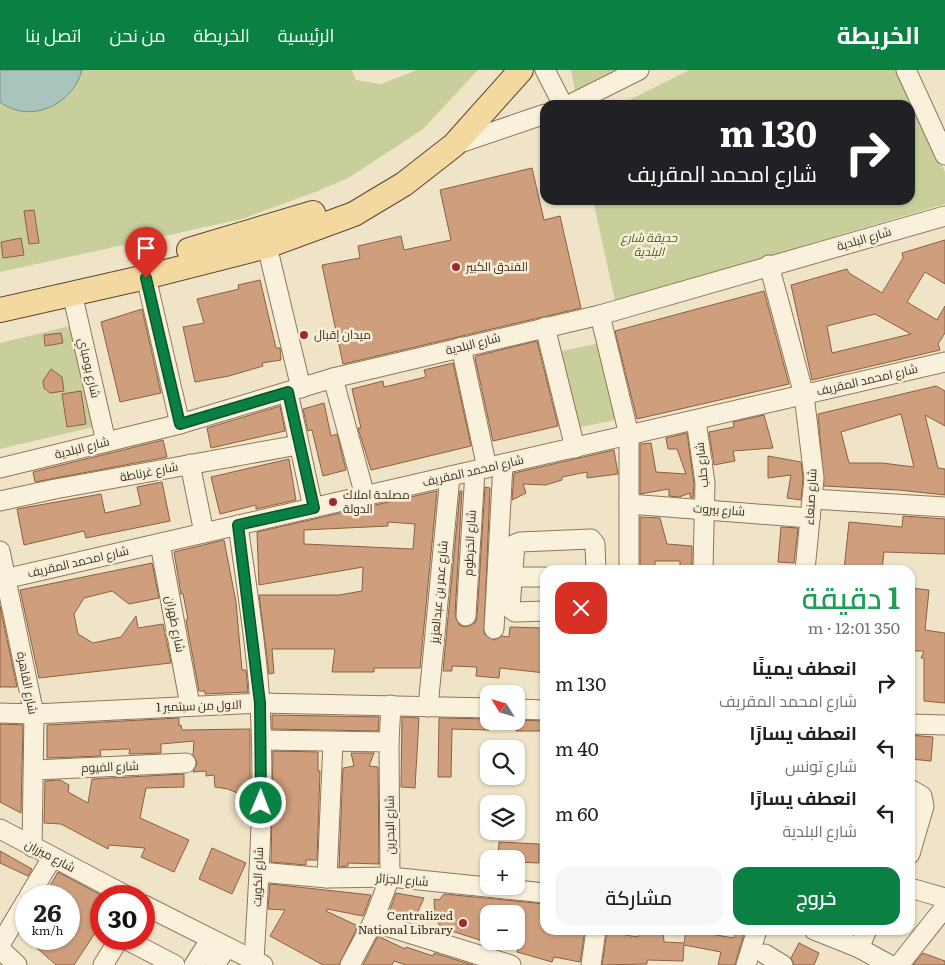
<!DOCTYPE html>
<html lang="ar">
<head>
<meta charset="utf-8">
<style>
  body { margin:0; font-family:Literata,Cairo,serif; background:#f6f6f6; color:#202124; direction:rtl; height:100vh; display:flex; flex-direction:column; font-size:19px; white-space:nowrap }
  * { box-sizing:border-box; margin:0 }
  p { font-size:16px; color:#757577 }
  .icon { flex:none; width:28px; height:28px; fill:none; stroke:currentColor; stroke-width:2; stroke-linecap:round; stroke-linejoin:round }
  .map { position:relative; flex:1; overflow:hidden; direction:ltr }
  .side { position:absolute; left:540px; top:495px; width:375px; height:370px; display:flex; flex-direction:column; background:#fff; border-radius:15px; box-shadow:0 1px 4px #0004; direction:rtl }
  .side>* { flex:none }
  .banner { position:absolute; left:540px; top:30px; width:375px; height:105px; border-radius:15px; box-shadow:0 1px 4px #0004; direction:rtl; background:#202124; color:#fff; overflow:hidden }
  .needle { width:32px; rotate:307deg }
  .tools { position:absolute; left:480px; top:615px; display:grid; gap:10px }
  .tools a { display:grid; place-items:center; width:45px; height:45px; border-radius:10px; background:#fff; box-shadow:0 1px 4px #0004; font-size:25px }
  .speed { position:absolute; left:15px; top:815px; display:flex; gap:10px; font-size:25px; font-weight:700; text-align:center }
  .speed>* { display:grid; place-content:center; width:65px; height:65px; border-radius:50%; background:#fff; box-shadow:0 1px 4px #0004; line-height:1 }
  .speed small { font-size:12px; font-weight:400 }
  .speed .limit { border:8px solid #d22; background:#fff; color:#111 }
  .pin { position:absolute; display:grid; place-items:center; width:42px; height:42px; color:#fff; margin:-51px -21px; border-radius:50% 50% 50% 0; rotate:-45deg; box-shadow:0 0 5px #0007 }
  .pin .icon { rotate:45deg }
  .me { position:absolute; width:55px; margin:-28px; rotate:1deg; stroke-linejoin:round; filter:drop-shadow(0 0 4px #0008) }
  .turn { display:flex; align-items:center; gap:18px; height:105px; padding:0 15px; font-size:22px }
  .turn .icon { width:65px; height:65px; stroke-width:2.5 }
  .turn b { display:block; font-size:35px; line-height:42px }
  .round { display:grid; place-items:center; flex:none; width:52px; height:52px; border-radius:15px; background:#f6f6f6 }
  .headline { display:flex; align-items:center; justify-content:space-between; height:85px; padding:0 15px }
  h1 { font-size:30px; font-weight:600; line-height:38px; color:#1e9e55 }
  .button { display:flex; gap:10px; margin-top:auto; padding:10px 15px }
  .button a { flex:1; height:58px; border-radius:15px; background:#0b8043; color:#fff; font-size:20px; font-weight:600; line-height:58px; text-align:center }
  .button a+a { background:#f6f6f6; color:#202124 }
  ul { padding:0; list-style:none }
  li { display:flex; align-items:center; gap:15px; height:65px; padding:0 15px }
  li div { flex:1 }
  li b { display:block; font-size:19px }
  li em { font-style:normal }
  header { display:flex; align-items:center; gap:30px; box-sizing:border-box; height:70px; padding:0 25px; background:#0b8043; color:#fff }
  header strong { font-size:24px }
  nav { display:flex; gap:28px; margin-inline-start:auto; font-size:18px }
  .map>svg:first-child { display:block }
  .green { fill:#c9cf9b }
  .water { fill:#a9c4bc; stroke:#6f938a }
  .building { fill:#cf9f7d; stroke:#8d5f41; fill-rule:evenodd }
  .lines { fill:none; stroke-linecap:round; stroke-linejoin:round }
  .minor-casing { stroke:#8d765c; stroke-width:21 }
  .major-casing { stroke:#5b4430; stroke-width:26 }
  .minor { stroke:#faf1dc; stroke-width:19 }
  .major { stroke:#f3d9a0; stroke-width:24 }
  .route-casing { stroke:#07532c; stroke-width:12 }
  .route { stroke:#0b8043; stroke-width:9 }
  .poi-dot { fill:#9e2a2b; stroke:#f7eed8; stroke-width:2 }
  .labels { text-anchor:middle; stroke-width:5; stroke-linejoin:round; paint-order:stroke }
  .park-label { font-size:12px; font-style:italic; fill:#4d5a26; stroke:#f7eed8 }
  .street-label { font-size:12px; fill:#3d2e20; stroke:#f7eed8 }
  .poi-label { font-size:12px; fill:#3d2e20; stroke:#f7eed8; text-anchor:start }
</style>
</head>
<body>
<header>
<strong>الخريطة</strong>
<nav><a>الرئيسية</a><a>الخريطة</a><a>من نحن</a><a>اتصل بنا</a></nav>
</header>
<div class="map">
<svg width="945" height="895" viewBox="0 0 945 895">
  <rect width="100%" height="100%" fill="#f0e4c8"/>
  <!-- green -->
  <g class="green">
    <path d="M0,0H352L356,10L381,14L417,0H478L423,59L350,107L318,121L242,149L0,202Z"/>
    <path d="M571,0H617L575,21Z"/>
    <path d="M689,0H899L945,102V134L615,231L593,130H910V35H619Z"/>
    <path d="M70,256L93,357L0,379V273Z"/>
    <path d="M601,273L615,350L571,359L557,282Z"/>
  </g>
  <!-- water -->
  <path class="water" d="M0,0H82C73,34 31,55 0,32Z"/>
  <!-- building -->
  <g class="building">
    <path d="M532,98L544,150L560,146L581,238L343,294L322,195L360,188L358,176L401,166L404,180L451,170L440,120Z"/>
    <path d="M34,140L39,173L29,174L24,141Z"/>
    <path d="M21,168L24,185L3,188L1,172Z"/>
    <path d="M945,170V214L925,202L907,232L937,250L945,236V263L938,274L940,280L812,310L791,215L847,199L849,203L882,223L903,188L902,183ZM875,244L911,264L832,283L827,256Z"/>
    <path d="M260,210L276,278H280L281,290L262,293L263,296L229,306L195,312L183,257L204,253L197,229L239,219L238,215Z"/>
    <path d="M764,221L789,314L637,349L615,261Z"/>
    <path d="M142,239L161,323L120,332L101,252Z"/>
    <path d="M61,263L63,273L45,276L44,265Z"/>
    <path d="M537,271L558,356L493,371L475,288L476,286Z"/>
    <path d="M453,293L471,376L371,400L358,358H361L352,319L383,311L384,317L426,307L424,300Z"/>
    <path d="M51,299L62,307L64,321L50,323L44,318L43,311Z"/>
    <path d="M936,316L945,321V356L925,345L938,398L945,399V425L899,420L824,416L818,344ZM901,344L914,397L882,393H849L841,362Z"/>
    <path d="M81,321L86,354L67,357L62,324Z"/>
    <path d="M324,333L331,366L337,364L346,400L323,406L312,360L308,361L303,339Z"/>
    <path d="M280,336L285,361L211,378L207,358Z"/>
    <path d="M764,345L773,378L733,381L735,391L714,395L709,362L734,357L733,352Z"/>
    <path d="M687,363L694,414L693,428L690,427V423L679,427L669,426V419L640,424V374L651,373L656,402L686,404L677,379H668L666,368Z"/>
    <path d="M163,370L167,387L35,412L33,402Z"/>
    <path d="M614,380L618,404L587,408V402L562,407V410L546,415L523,414L526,423L512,430L514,403Z"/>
    <path d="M768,386L801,392L803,408L801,430L787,428L791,405L768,408Z"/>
    <path d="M289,389L296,430L256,439V435L220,444L211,407Z"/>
    <path d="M162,412L170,451L86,468L84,461L24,475L17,439L101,424L105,443L141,435L137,417Z"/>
    <path d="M485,417L490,418L484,564L494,570L502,566L509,567L510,557L542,558V583H545V603L500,598L499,608L476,606L477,597L452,596V601H443L460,421H462L455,545L459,555L466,557L475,553L477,547Z"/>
    <path d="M437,421L420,598H374V602H332L335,579H272L274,603L269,604L259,525H339L362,521L363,497L259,515L257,462ZM388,452L415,454L413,479L304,474V460L388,456Z"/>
    <path d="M903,446L945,449V484L884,482L882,500H844L849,452L902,457Z"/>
    <path d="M640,447L660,448L667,474L692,476V500H680V491H655V500H640Z"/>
    <path d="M781,457L798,458L794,493L778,492Z"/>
    <path d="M224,470L236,532L242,600H246L248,622L205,624V621H199L186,550L188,549L183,524H181L174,482Z"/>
    <path d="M152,493L159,528L129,534L112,521L84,528L74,544L78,564L93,573L121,567L136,546L138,558L163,554L171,593L39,608L20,520Z"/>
    <path d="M910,518L929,520L925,560L945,563V633L924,631V588H921L924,581H910Z"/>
    <path d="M0,536L17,617H0Z"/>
    <path d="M272,645L379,647L378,661L272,659Z"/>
    <path d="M402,647L419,648L415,718L401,717Z"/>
    <path d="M179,648V656L181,655L182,660L250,659V747L249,728L228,719L215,717L214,705L206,706V701L193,702L197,693L193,685L194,671L161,674V683L129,684L130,679L100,680L101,686L47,688V655Z"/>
    <path d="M439,648L489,649V660L452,659L451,707H438Z"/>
    <path d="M516,650L545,651V661H516Z"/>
    <path d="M0,654L23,655L21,743L0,732Z"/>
    <path d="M910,665L933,667L931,691L910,689Z"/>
    <path d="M273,681L318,682V701H320L317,790H306V795L271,792Z"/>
    <path d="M351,683H374L369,696L378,697L379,794L348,793V796L339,797L343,698L354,696Z"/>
    <path d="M184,704V717L146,718L140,748L189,770L174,802L141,787L145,778L109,775L108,779L61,754L44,753L45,711L60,710L69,715L68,722L88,733L92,709Z"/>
    <path d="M499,772L539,774V793L516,792V789H498Z"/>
    <path d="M212,778L246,793L232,824L199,809Z"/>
    <path d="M0,781L32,799L28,806L0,793Z"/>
    <path d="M58,802L103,826H101V854L74,895H56L27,869H69V826H44Z"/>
    <path d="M270,814L371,825L363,846L327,839L326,841L358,856L339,895H323L270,866L285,840L268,839Z"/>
    <path d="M396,823L424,828L415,848L390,840Z"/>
    <path d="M444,824L545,834V860H585L580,892L554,887L552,892L517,882L519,876L516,875V844H489V867H486L483,871L442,858L435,849L434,829L439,830Z"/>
    <path d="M638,860H663L664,872L684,873L686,860L734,868L735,860H745L735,895H718L721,882L684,875L683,891L647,890V894L602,895L607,862L638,867Z"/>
    <path d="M378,866L405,879L406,877L433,886L434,883L473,895H406L394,891L392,895H363Z"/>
    <path d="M799,873L819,883L814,895H794L791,888Z"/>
    <path d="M923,883L945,891V895H913Z"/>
  </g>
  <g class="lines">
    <!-- minor casing -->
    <g class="minor-casing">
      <g id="minor">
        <path d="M545,0L563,35"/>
        <path d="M906,0L945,85"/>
        <path d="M569,35L639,0"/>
        <path d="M454,75L545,44"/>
        <path d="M267,176L301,318"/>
        <path d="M769,195L804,325L814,408L805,500"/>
        <path d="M146,207L180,354"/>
        <path d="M72,223L106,372"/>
        <path d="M600,245L629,365V500"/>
        <path d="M545,257L575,378"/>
        <path d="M461,277L487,398"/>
        <path d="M333,308L365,426"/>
        <path d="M288,322L313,438"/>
        <path d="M696,350L705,413L703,500"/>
        <path d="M190,394L204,463"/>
        <path d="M0,398L180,354L333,308L600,245L945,146"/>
        <path d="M812,429L945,437"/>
        <path d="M0,431L55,419L298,375"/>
        <path d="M629,434L810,448"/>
        <path d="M238,455C246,514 257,577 260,636C265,720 259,805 254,890"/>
        <path d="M160,474L190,635"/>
        <path d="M0,481L34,644L32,777"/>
        <path d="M512,507H545"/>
        <path d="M0,510L945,292"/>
        <path d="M545,541L515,542L510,538L515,474L520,472L591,469L595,474L596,500"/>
        <path d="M466,546L475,401"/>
        <path d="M494,559L503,394"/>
        <path d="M428,637L450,406"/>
        <path d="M516,639L545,640"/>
        <path d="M0,643L34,644L260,633L489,638"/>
        <path d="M910,654L945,655"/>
        <path d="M262,670L389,672"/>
        <path d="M35,700L186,693"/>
        <path d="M910,719L922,726L924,736L910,784"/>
        <path d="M0,759L127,826"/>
        <path d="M259,802L327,808L390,807L545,823"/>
        <path d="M327,808L333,672"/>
        <path d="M910,818L945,828"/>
        <path d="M29,826L52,788"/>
        <path d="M144,835L263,895"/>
        <path d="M373,852L511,895"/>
        <path d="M814,860L859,878L890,895"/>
        <path d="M125,869L175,895"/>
        <path d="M0,875L26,831"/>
        <path d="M859,878L867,860"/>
        <path d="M0,879L17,895"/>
        <path d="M765,884L783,895"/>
        <path d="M103,895L119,869"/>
        <path d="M194,895L210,870"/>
        <path d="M215,895L226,878"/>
        <path d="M350,895L373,852L390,807L389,672L391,635"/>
        <path d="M591,895L596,860"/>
        <path d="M746,895L757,860"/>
        <path d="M899,895L945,837"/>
      </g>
    </g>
    <!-- major casing -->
    <g class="major-casing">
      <g id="major">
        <path d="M189,180L313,143"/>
        <path d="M0,240L146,207L267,176L354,144L404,114L454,75L521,0"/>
      </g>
    </g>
    <!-- minor -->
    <use href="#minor" class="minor"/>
    <!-- major -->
    <use href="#major" class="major"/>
  </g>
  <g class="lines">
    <!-- route casing -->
    <g class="route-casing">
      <path id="route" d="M146,208L180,354L288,322L314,438L238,455L260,633L261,733"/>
    </g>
    <!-- route -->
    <use href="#route" class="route"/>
  </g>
  <!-- markers -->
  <g class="poi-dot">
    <circle cx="456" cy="197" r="5"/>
    <circle cx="304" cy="265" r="5"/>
    <circle cx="333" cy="432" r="5"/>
    <circle cx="463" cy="853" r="5"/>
  </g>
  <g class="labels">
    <!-- park labels -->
    <g class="park-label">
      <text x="649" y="172">حديقة شارع<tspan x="649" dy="14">البلدية</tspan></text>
    </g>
    <!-- street labels -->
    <g class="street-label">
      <text transform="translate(864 169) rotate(-16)" y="4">شارع البلدية</text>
      <text transform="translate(473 274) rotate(-14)" y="4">شارع البلدية</text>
      <text transform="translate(89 298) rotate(77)" y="4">شارع بومباي</text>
      <text transform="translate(867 310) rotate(-13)" y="4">شارع امحمد المقريف</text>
      <text transform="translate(82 378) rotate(-14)" y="4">شارع البلدية</text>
      <text transform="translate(702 395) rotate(-96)" y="4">شارع حلب</text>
      <text transform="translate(473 401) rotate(-13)" y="4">شارع امحمد المقريف</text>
      <text transform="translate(149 402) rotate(-11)" y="4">شارع غرناطة</text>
      <text transform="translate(811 427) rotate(-87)" y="4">شارع صنعاء</text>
      <text transform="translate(719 440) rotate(4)" y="4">شارع بيروت</text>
      <text transform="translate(470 473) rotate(-87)" y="4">شارع الخرطوم</text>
      <text transform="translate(78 492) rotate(-13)" y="4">شارع امحمد المقريف</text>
      <text transform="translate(439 522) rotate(-85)" y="4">شارع عمر بن عبدالعزيز</text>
      <text transform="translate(175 554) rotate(79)" y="4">شارع طهران</text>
      <text transform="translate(27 613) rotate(79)" y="4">شارع القاهرة</text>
      <text transform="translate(199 636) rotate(-2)" y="4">الاول من سبتمبر 1</text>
      <text transform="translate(110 697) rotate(-2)" y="4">شارع الفيوم</text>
      <text transform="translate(390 755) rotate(-91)" y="4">شارع البحرين</text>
      <text transform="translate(50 786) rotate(28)" y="4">شارع ميزران</text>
      <text transform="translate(258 807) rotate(-88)" y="4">شارع الكويت</text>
      <text transform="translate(402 810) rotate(4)" y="4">شارع الجزائر</text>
    </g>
    <!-- poi labels -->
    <g class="poi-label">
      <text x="466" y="201">الفندق الكبير</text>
      <text x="314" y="269">ميدان إقبال</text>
      <text x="343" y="429">مصلحة املاك<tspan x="343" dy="14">الدولة</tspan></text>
      <text x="453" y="850" text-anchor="end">Centralized<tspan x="453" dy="14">National Library</tspan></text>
    </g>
  </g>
</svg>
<div class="tools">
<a><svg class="needle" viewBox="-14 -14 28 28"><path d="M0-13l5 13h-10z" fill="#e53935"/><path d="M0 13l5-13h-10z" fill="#757577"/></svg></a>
<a><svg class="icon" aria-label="search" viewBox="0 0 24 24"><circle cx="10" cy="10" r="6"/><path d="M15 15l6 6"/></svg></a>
<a><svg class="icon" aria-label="layers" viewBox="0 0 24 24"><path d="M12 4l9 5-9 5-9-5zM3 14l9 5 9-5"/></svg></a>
<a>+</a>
<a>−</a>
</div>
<div class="speed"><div>26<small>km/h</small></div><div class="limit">30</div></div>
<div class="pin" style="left:146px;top:208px;background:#d93025"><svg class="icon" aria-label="arrive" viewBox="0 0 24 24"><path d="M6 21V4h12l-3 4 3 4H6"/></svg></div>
<svg class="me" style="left:261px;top:733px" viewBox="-20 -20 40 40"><circle r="17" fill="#0b8043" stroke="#fff" stroke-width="3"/><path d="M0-11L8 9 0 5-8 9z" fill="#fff"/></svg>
<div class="banner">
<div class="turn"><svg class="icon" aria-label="right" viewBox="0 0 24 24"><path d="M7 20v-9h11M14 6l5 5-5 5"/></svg><div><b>130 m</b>شارع امحمد المقريف</div></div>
</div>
<section class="side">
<div class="headline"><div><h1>1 دقيقة</h1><p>350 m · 12:01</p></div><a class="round" style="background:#d93025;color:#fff"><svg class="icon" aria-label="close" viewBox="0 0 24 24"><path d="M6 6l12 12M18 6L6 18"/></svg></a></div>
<ul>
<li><svg class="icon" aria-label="right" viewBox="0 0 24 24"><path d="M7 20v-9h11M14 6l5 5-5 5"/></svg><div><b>انعطف يمينًا</b><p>شارع امحمد المقريف</p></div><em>130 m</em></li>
<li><svg class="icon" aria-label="left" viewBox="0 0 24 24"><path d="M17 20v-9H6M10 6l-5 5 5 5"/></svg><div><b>انعطف يسارًا</b><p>شارع تونس</p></div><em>40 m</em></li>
<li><svg class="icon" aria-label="left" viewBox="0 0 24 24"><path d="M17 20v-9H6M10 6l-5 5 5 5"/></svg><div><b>انعطف يسارًا</b><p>شارع البلدية</p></div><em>60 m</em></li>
</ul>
<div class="button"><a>خروج</a><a>مشاركة</a></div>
</section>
</div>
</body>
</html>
